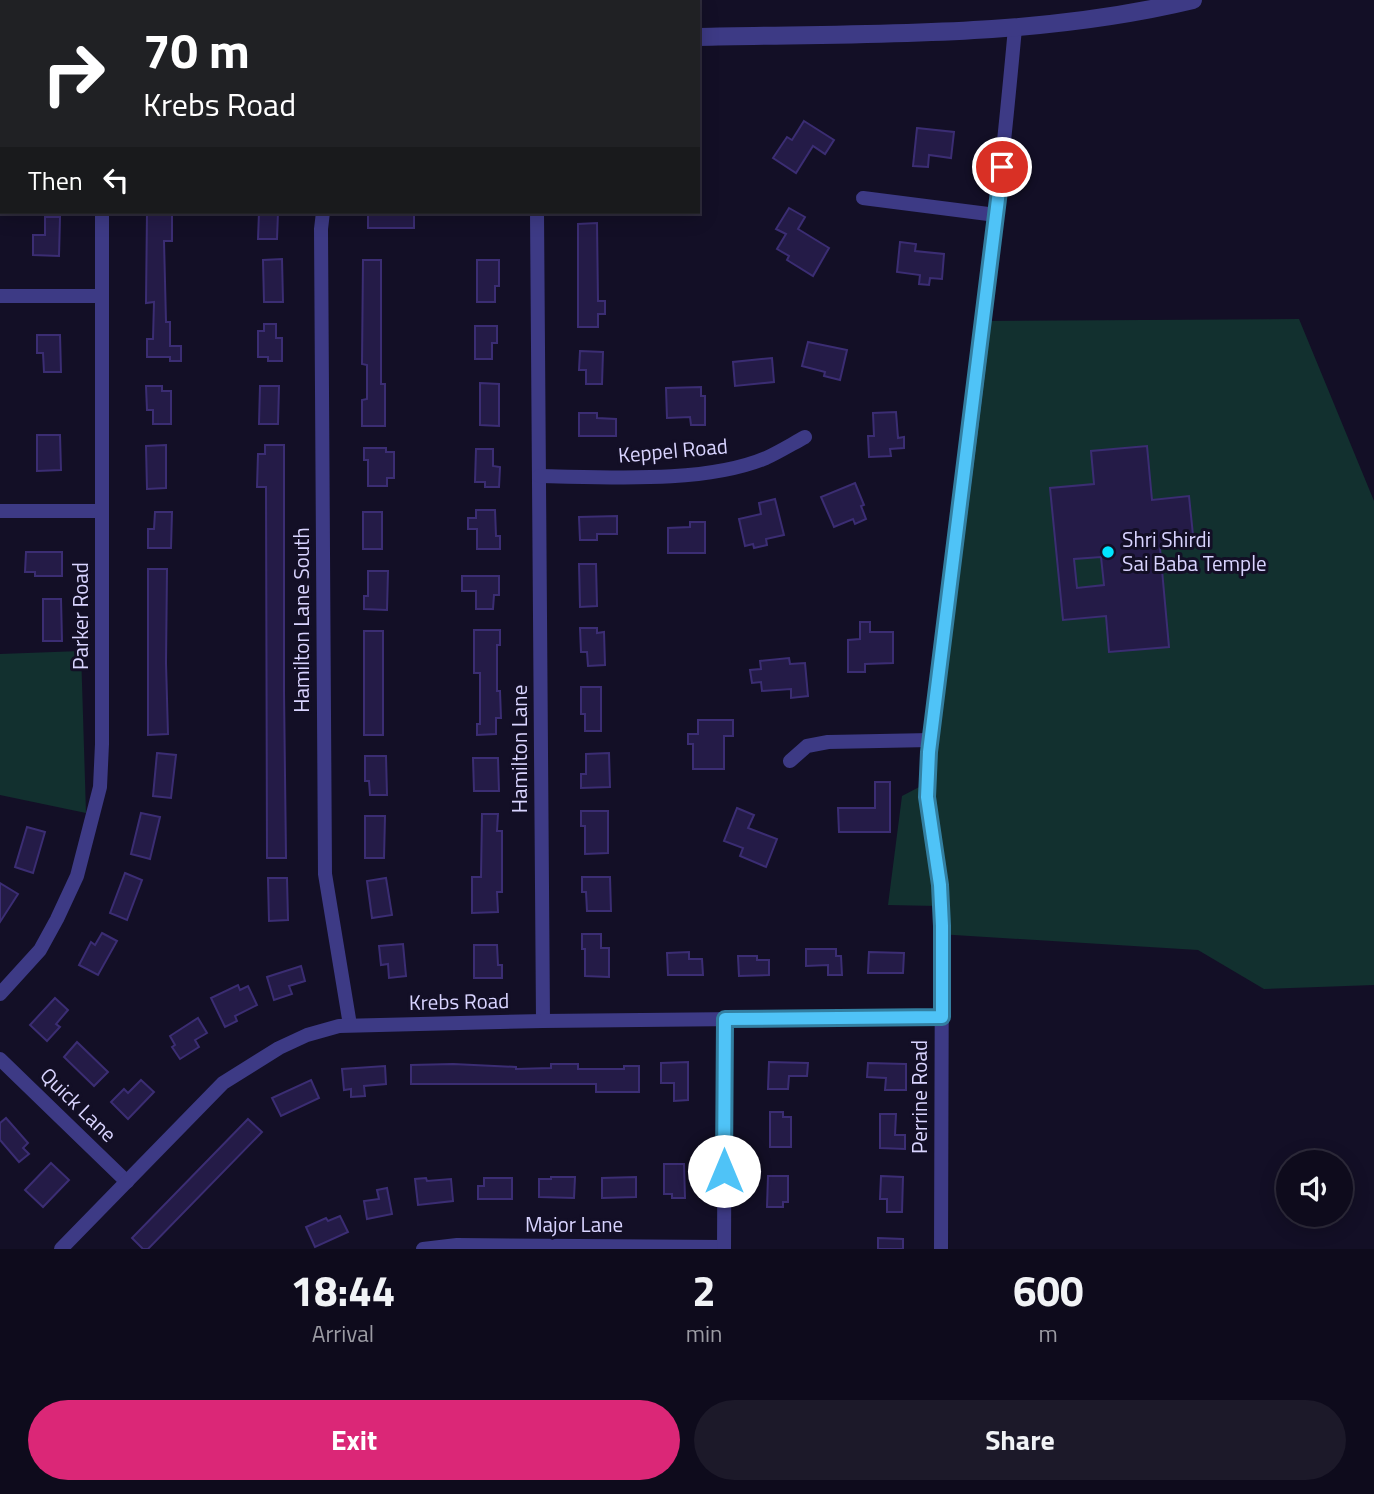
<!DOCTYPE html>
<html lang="en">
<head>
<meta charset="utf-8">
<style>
  body { margin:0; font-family:"Titillium Web",sans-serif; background:#1c1929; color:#f1f3f6; height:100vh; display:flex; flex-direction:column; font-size:26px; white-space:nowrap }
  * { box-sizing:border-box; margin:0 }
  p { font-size:23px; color:#9b9ba3 }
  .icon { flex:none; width:38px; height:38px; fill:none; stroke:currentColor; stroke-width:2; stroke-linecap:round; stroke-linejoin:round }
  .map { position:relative; height:1249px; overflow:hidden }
  .details { display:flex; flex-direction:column; background:#0e0b1c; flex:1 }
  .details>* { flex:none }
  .top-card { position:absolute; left:0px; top:0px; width:700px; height:214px; box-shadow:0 4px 18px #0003,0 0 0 2px #2e2b3b; background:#202124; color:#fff; overflow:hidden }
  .buttons { position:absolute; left:1276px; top:1150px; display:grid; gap:14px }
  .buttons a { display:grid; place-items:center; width:77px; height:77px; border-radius:50%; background:#0e0b1c; box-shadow:0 4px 18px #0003,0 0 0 2px #2e2b3b; font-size:35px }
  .pin { position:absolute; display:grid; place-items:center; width:60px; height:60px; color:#fff; margin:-30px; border:4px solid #fff; border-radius:50%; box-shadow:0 2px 7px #0007 }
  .me { position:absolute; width:77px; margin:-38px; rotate:0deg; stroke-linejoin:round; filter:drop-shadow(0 0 5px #0008) }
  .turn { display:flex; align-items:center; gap:24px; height:147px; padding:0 28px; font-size:32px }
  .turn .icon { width:91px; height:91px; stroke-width:2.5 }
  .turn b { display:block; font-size:49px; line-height:60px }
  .then { display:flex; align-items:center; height:66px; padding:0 28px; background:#0003; gap:14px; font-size:26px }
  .eta { display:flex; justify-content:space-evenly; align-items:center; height:119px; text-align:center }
  .eta b { font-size:42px; font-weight:700; line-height:49px }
  .primary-button { display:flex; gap:14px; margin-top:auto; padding:14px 28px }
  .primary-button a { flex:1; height:80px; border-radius:42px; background:#db2777; color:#fff; font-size:28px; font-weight:700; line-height:80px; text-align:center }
  .primary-button a+a { background:#1c1929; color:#f1f3f6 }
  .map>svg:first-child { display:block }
  .green { fill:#12302f }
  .building { fill:#241b47; stroke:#3b2d73; stroke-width:2; fill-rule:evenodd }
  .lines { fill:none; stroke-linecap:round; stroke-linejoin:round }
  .minor { stroke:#3d3a85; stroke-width:14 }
  .tertiary { stroke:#3d3a85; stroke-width:18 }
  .route-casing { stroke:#337fa1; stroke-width:18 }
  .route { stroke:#4fc3f7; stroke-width:12 }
  .poi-dot { fill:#00e5ff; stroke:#130f26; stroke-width:2.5 }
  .labels { text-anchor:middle; stroke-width:6; stroke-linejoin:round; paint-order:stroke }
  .street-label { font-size:21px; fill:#d9d4ff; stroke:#130f26 }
  .poi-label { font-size:21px; fill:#d9d4ff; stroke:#130f26; text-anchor:start }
</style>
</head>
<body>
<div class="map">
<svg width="1374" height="1249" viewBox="0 0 1374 1249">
  <rect width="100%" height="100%" fill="#130f26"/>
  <!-- green -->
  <g class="green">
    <path d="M1299,319L1374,501V985L1264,989L1198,950L938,934L937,906L888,905L902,796L927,783L988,321Z"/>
    <path d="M81,651L86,813L0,795V654Z"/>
  </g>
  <!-- building -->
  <g class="building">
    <path d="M804,121L834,140L825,154L813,146L796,173L773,158L787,137L792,140Z"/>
    <path d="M917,128L954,132L951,158L929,155L928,167L913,166Z"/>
    <path d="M789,208L805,217L798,229L829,248L813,276L787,260L789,256L777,249L786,234L776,229Z"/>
    <path d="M147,212H172V241H164L166,322H170V346H181V361H170V357H147V339H153L154,302L146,303Z"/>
    <path d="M259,212H278L277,239H258Z"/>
    <rect x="368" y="212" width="46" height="16"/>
    <path d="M45,217H60L59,256L33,255V235H45Z"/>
    <path d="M597,223L598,301H605V314H598V327H578V224Z"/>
    <path d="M900,242L916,244L915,251L944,254L942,279L930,278L929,285L919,284L920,275L897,272Z"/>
    <path d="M282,259L283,302H264L263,260Z"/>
    <path d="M363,260H381V384H385V426H362V400L367,399V365L362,364Z"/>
    <path d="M477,260H499V286H495V302H477Z"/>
    <path d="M264,324H276V338H282V361H268V357H258V331H264Z"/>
    <path d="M475,326H497V343H492V359H475Z"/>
    <path d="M37,335H60L61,372H44L43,353H37Z"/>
    <path d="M808,342L847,350L840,380L824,376L825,372L802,366Z"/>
    <path d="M580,351L603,352L602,384H586V370H579Z"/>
    <path d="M772,358L774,382L735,386L733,362Z"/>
    <path d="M480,383L499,384V426L480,425Z"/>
    <path d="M146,386H162V391H171V424H153V410H147Z"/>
    <path d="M260,386H279L278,424H259Z"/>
    <path d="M701,387V396H705V425H691L690,417L667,418L666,388Z"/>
    <path d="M896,412L898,438L904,437V448L890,449L891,456L869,457L868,436H874L873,413Z"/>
    <path d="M579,413H597V418L616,419V436H579Z"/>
    <path d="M37,435H60L61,470L37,471Z"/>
    <path d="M166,445V488L147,489L146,446Z"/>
    <path d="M265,445H284V692L286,858H267L266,487H257L258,454H265Z"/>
    <path d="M1147,446L1152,500L1189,496L1194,545L1160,548L1169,647L1109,652L1106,616L1063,620L1050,488L1094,484L1091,451ZM1101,557L1104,585L1077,588L1074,559Z"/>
    <path d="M364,448H386V452H394V478H387V486H368V460H364Z"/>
    <path d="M476,449H493V466L500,467L499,487H485V482H475Z"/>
    <path d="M855,483L864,505L861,506L866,519L855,524L853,519L834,527L821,497Z"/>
    <path d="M775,499L784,535L766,539L767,545L754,548L753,544L745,546L739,519L761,514L759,503Z"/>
    <path d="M476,510H495L496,536H500V549H477V529H468V518H476Z"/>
    <path d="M155,512H172L171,548H148V529H154Z"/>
    <rect x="363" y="512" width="19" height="37"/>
    <path d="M617,516V534H597V540H580L579,517Z"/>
    <path d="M690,522H705V553H668V528L690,527Z"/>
    <path d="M26,552H62V576H35V572H25Z"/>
    <path d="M579,564H596L597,606L580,607Z"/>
    <path d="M148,569H167L166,663L168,734L148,735Z"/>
    <path d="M368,571H388L387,610L364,609V596H368Z"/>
    <path d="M462,576H499V595H494L493,609H476V591H462Z"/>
    <path d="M43,599H61L62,641H43Z"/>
    <path d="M860,622H870V632H893V663L865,664V672H848V640L860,639Z"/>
    <path d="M580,628H597V633L604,632L605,665L588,666L587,652H581Z"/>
    <path d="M474,630H500V645H497V691H500L501,718H496V734L477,735V724H480V673H474Z"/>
    <rect x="364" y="631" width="19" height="104"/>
    <path d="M789,658L790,664L805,663L808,696L791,698V689L762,691L761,682L752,683L750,670L761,669L760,661Z"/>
    <path d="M581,687H601V731H585V714H581Z"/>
    <path d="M698,720H733V736H724V769H693V744H688V734H698Z"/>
    <path d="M157,753L176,755L171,798L153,796Z"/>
    <path d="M609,753L610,787L581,788V774H586V754Z"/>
    <path d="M365,756H386L387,795H370L369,781H365Z"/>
    <path d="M473,758H498L499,791H474Z"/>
    <path d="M875,782H890V832H839L838,808H875Z"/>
    <path d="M737,808L754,815L748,828L777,839L766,867L740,856L743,848L724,841Z"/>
    <path d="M581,811H608V853L585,854V826H581Z"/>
    <path d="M141,813L160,817L150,859L131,854Z"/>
    <path d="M482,814H498L497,831H502V892H497L498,912L472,913V877H481Z"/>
    <path d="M365,816H385L384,858H365Z"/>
    <path d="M27,827L45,832L33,873L15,867Z"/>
    <path d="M125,873L142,880L127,920L110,913Z"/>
    <path d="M582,877H610L611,911H587L586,892H582Z"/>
    <path d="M268,878H287L288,920L269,921Z"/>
    <path d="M386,878L392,915L372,918L367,881Z"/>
    <path d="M0,883L18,894L0,922Z"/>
    <path d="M102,933L117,941L98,975L79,965L91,942L95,945Z"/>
    <path d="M582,934H601V948H609V977L585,976V949H582Z"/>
    <path d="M403,944L406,976L389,978L388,964L381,965L379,946Z"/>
    <path d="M474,945H497L498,965H502V978H474Z"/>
    <path d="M806,949H836V956H841L842,975H828V965L806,966Z"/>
    <path d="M689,952V959H702L703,975H668L667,953Z"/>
    <path d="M869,952L904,953L903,973H868Z"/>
    <path d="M738,956H757V960H769V975L739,976Z"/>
    <path d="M301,966L305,981L289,986L292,994L274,1000L267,977Z"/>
    <path d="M238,985L240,990L248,986L257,1005L235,1016L237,1021L225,1027L211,998Z"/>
    <path d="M55,998L68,1010L56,1024L60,1027L47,1041L30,1025Z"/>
    <path d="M198,1018L207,1033L195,1040L199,1047L180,1059L172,1047L175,1045L170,1036Z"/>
    <path d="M77,1042L108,1072L94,1086L64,1057Z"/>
    <path d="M688,1062V1100L674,1101V1083H661V1063Z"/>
    <path d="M769,1062L808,1063L807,1076H789L788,1089H768Z"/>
    <path d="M868,1063L906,1064V1090H885L886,1078L867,1077Z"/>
    <path d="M453,1064L516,1067V1069L551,1068V1064H578V1069H624V1066H639V1092H596V1084H411V1065Z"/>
    <path d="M385,1066L386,1084L364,1086L365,1096L351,1097V1089L344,1090L342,1069Z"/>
    <path d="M141,1080L154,1092L128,1119L111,1102L124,1089L128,1093Z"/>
    <path d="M311,1080L319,1098L281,1116L272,1098Z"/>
    <path d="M770,1112H783V1117H791V1147H770Z"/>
    <path d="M880,1114H896L895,1135H905V1149L880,1148Z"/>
    <path d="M6,1118L28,1143L23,1148L29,1154L19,1162L0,1140V1123Z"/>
    <path d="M248,1119L262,1132L148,1249H143L132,1238Z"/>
    <path d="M51,1163L69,1180L43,1207L25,1190Z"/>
    <path d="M664,1164H684L685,1198H672V1194H664Z"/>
    <path d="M768,1176H788V1202H783V1207H767Z"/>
    <path d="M881,1176L903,1177L902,1212H887V1199H880Z"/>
    <path d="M551,1177H575L574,1198L539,1197V1179H551Z"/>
    <path d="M636,1177V1197L602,1198V1178Z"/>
    <path d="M426,1178L427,1181L451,1179L453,1201L418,1205L415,1179Z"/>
    <path d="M484,1178H512V1199H478V1186H484Z"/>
    <path d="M387,1188L392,1214L367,1219L364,1201L379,1199L377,1190Z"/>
    <path d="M340,1216L348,1232L315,1247L306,1227L326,1218L328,1221Z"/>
    <path d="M878,1238L903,1239V1249H878Z"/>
  </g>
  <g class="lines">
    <!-- minor -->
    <g class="minor">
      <path d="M863,198L996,215"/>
      <path d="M323,212L321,229L325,874L350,1025"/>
      <path d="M537,212L543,1021"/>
      <path d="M0,296H102"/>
      <path d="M539,476C605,477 705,484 766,458C779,452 792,444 805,437"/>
      <path d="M0,511H102"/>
      <path d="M790,761L807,746L828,742L931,740"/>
      <path d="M0,994L40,950L57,919L77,876L100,787L102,744V212"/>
      <path d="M0,1059L127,1182"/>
      <path d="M61,1249L223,1083L279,1048L307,1035L339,1026L543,1021L941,1017"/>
      <path d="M423,1249L457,1245L724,1247"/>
      <path d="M724,1249L725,1019"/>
      <path d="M941,1249L942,926L940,885L927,797L929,752C961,511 993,270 1015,28"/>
    </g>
    <!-- tertiary -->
    <g class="tertiary">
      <path d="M0,34H2"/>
      <path d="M698,37C863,33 1031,39 1193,0"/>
    </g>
  </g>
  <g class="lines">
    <!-- route casing -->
    <g class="route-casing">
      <path id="route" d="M724,1171L725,1019L942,1017V926L940,885L927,797L929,752L1002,167"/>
    </g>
    <!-- route -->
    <use href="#route" class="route"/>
  </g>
  <!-- markers -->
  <circle class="poi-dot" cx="1108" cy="552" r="7"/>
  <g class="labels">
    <!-- street labels -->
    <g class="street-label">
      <text transform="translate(673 451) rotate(-5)" y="7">Keppel Road</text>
      <text transform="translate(81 616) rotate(-90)" y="7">Parker Road</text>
      <text transform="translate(302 620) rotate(-90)" y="7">Hamilton Lane South</text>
      <text transform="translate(520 749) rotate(-90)" y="7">Hamilton Lane</text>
      <text transform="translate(459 1002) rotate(-1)" y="7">Krebs Road</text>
      <text transform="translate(920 1097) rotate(-90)" y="7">Perrine Road</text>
      <text transform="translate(78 1105) rotate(44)" y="7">Quick Lane</text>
      <text x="574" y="1232">Major Lane</text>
    </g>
    <!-- poi labels -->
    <g class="poi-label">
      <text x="1122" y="547">Shri Shirdi<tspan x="1122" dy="24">Sai Baba Temple</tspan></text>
    </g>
  </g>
</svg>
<div class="buttons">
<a><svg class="icon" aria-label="sound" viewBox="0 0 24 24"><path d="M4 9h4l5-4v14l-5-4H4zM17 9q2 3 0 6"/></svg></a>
</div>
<div class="pin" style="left:1002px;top:167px;background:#d93025"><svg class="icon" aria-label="arrive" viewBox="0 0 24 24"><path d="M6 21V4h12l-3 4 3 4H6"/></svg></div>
<svg class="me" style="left:724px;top:1171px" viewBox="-20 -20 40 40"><circle r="19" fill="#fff"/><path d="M0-13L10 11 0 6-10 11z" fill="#4fc3f7"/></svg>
<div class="top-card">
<div class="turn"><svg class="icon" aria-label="right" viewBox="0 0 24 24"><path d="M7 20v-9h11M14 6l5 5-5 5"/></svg><div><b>70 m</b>Krebs Road</div></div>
<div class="then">Then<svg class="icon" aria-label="left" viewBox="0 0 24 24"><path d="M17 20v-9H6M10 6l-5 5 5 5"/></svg></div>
</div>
</div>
<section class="details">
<div class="eta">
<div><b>18:44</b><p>Arrival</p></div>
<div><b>2</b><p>min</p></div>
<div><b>600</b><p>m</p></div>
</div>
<div class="primary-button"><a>Exit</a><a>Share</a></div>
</section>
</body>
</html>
